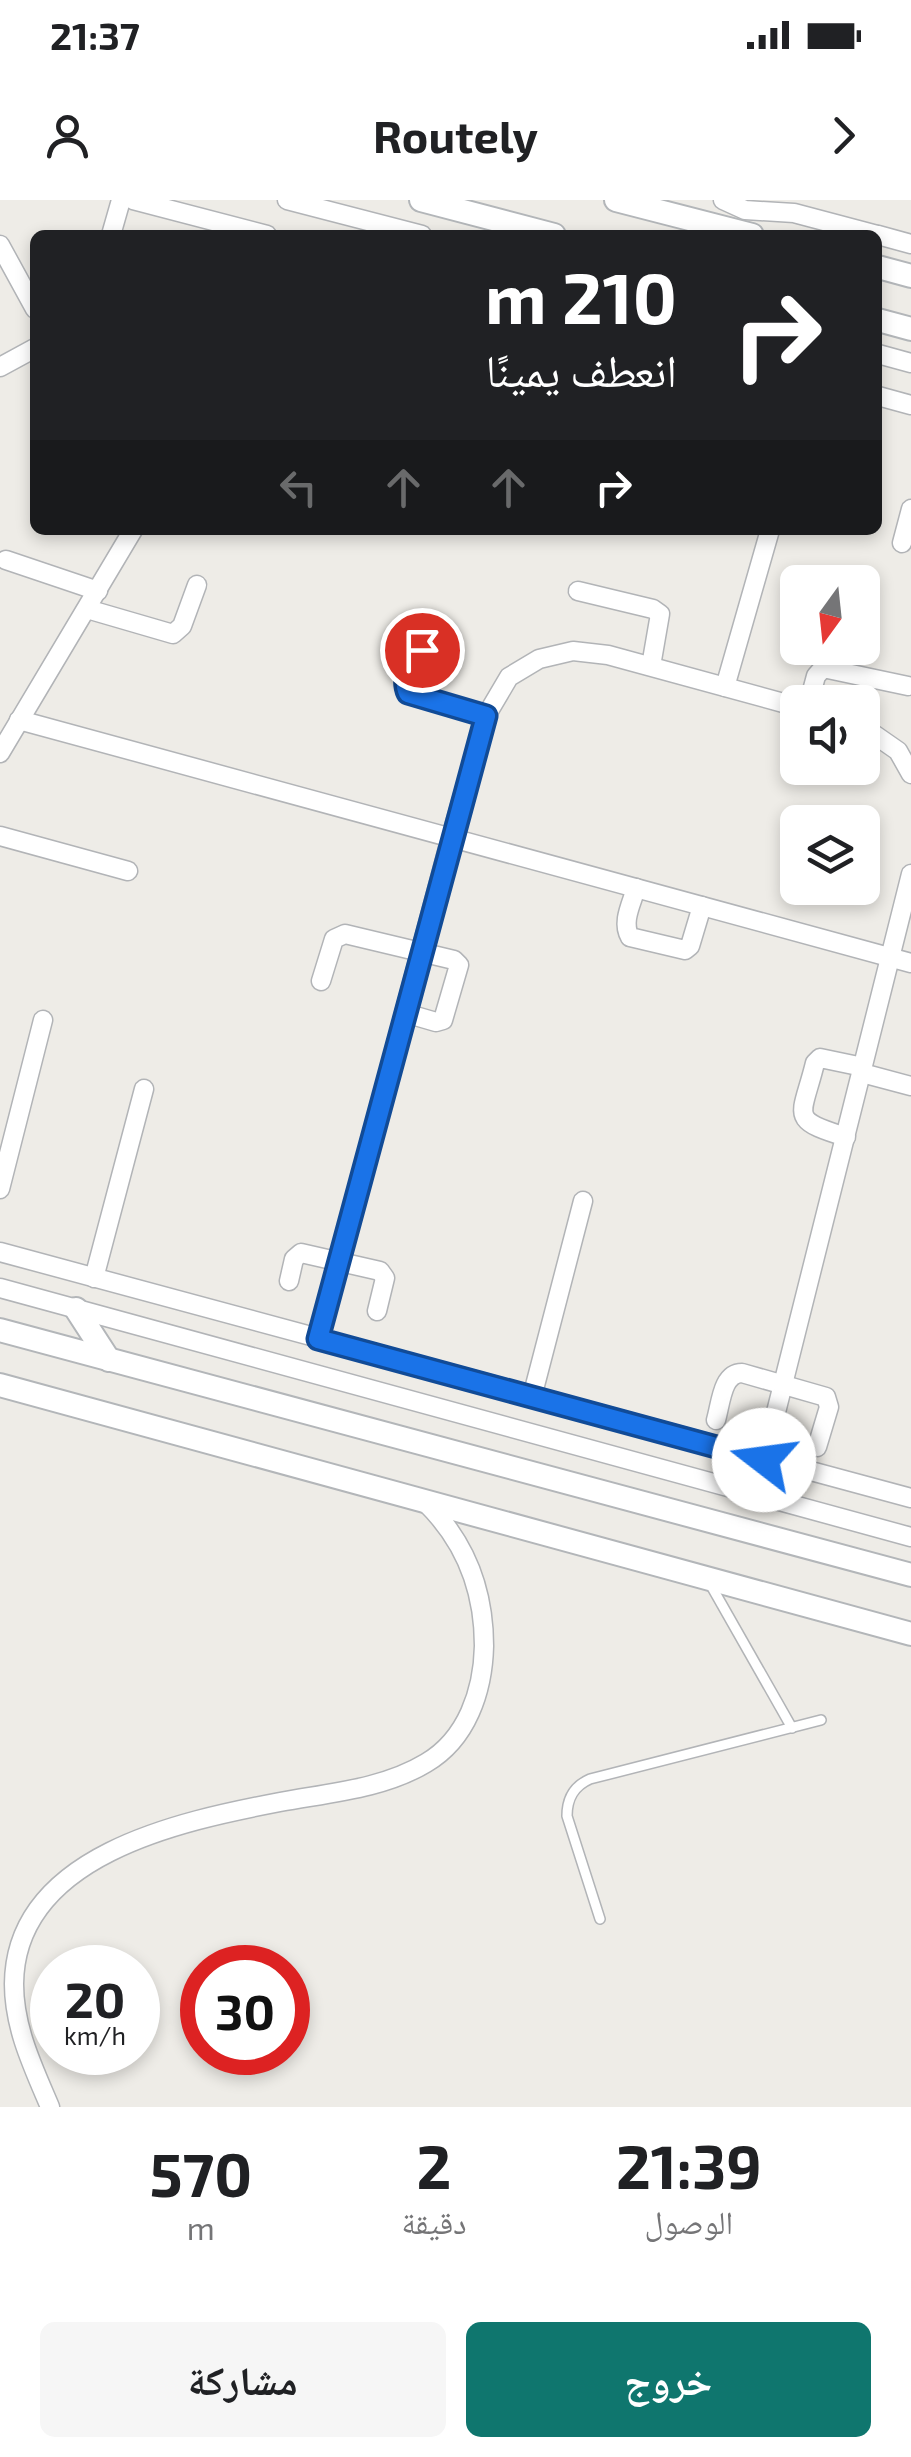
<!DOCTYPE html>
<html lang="ar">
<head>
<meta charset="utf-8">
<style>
  body { margin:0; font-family:"Exo 2","Noto Naskh Arabic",sans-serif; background:#f6f6f6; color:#202124; direction:rtl; height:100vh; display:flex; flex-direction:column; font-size:38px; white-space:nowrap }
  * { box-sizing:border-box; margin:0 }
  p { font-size:32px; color:#757577 }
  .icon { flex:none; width:55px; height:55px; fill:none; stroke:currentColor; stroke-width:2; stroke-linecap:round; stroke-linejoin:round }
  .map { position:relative; height:1907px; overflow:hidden; direction:ltr }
  .drawer { display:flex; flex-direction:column; background:#fff; flex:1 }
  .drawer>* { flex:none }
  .banner { position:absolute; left:30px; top:30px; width:852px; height:305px; border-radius:15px; box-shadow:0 5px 15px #0003; direction:rtl; background:#202124; color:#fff; overflow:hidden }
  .needle { width:65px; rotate:195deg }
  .tools { position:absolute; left:780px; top:365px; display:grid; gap:20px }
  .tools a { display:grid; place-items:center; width:100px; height:100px; border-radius:15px; background:#fff; box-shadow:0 5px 15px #0003; font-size:50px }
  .speed { position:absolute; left:30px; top:1745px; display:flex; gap:20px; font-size:50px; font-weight:700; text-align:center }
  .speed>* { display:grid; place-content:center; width:130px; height:130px; border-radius:50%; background:#fff; box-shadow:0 5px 15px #0003; line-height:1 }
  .speed small { font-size:25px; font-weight:400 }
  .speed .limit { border:15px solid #d22; background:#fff; color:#111 }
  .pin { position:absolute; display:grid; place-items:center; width:85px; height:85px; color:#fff; margin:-42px; border:5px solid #fff; border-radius:50%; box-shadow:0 2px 10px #0007 }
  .me { position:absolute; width:110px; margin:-55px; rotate:285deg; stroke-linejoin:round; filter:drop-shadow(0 0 8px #0008) }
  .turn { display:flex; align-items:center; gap:35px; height:210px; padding:0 40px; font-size:45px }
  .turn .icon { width:130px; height:130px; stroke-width:2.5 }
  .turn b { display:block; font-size:70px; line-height:85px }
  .lanes { display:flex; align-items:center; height:95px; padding:0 40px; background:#0003; justify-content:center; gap:50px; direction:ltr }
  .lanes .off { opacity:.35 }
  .eta { display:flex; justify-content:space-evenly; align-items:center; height:170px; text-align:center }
  .eta b { font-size:60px; font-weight:700; line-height:70px }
  .cta { display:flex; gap:20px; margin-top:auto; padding:20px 40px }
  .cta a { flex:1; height:115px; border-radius:15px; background:#0f766e; color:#fff; font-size:40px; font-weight:700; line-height:115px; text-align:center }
  .cta a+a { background:#f6f6f6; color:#202124 }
  .status { display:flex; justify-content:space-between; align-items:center; height:70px; padding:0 50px; background:#fff; direction:ltr }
  .status svg { height:28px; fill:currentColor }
  header { display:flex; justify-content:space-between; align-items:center; height:130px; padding:0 40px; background:#fff; font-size:45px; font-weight:700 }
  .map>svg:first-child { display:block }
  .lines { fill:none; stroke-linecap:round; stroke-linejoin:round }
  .lane-casing { stroke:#b2b4b7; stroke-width:12 }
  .street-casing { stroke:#b2b4b7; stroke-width:21 }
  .secondary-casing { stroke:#b3b6b9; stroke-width:26 }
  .lane { stroke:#fff; stroke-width:9 }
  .street { stroke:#fff; stroke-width:18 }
  .secondary { stroke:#fff; stroke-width:22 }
  .route-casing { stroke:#114b97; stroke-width:25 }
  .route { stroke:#1a73e8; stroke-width:18 }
</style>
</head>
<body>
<div class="status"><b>21:37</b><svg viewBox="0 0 49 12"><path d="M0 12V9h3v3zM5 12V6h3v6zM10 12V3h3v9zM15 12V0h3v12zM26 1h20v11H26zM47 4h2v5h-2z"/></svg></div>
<header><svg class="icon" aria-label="forward" viewBox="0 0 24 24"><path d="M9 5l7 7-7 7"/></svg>Routely<svg class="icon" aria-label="person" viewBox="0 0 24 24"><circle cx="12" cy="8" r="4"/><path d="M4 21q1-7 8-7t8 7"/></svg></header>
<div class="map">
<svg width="911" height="1907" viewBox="0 0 911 1907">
  <rect width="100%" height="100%" fill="#eeece7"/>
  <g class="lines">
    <!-- lane casing -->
    <g class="lane-casing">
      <g id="lane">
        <path d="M709,1382L792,1528"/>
        <path d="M600,1719L567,1616C567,1598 574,1586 590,1579L821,1520"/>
      </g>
    </g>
    <!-- street casing -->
    <g class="street-casing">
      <g id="street">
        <path d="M133,0L267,35"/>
        <path d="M287,0L422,35"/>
        <path d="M723,0L745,10L794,13L877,35"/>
        <path d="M111,35L121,0"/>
        <path d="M878,35L911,44"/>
        <path d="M0,45L35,109"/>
        <path d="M878,154L911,163"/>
        <path d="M0,167L35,148"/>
        <path d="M878,196L911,205"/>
        <path d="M902,343L911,309"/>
        <path d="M6,360L98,391"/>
        <path d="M578,391L653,409L660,414L651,466"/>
        <path d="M87,409L173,434L182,426L197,385"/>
        <path d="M451,456L418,451L413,457L406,490L414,496L486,516"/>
        <path d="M725,487L770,330"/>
        <path d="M809,502L816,476L823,468L908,486"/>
        <path d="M19,520L911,763"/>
        <path d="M862,526L898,551L911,574"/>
        <path d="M0,553L133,330"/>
        <path d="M0,636L128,671"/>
        <path d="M636,688C632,703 621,722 630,737L685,750L690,746L702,706"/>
        <path d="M321,781L334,739L345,734L454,760L459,765L443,820L436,822L405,813"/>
        <path d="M862,873L911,886"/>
        <path d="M846,937C787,919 802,917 815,863L820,858L863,867"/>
        <path d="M0,989L43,820"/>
        <path d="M0,1052L911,1298"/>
        <path d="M94,1078L144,889"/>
        <path d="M289,1081L294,1059L301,1053L380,1071L385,1078L377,1111"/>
        <path d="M0,1088L911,1337"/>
        <path d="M318,1139L451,637L486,516L509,477L539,459L573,451L608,455L798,507"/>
        <path d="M532,1197L583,1001"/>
        <path d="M716,1220C721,1203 722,1173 742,1173L826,1197L829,1207L817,1247"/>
        <path d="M764,1260L911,674"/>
        <path d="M50,1907C33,1867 14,1828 14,1784C15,1655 181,1621 280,1602C328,1593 383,1589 426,1563C467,1539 483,1491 484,1446C484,1390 465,1341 425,1302"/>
      </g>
    </g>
    <!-- secondary casing -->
    <g class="secondary-casing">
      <g id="secondary">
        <path d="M421,0L554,35"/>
        <path d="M616,0L752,35"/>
        <path d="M878,67L911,76"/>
        <path d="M878,120L911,129"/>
        <path d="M76,1109L109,1160"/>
        <path d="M0,1130L911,1375"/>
        <path d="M0,1185L911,1434"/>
      </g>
    </g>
    <!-- lane -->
    <use href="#lane" class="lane"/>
    <!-- street -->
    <use href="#street" class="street"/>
    <!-- secondary -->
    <use href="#secondary" class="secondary"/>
  </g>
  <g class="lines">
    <!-- route casing -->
    <g class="route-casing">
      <path id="route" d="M422,450C409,456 402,480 408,493L486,516L318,1139L764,1260"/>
    </g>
    <!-- route -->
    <use href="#route" class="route"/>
  </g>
</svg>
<div class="tools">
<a><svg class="needle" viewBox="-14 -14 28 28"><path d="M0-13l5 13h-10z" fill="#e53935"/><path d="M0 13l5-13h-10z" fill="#757577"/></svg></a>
<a><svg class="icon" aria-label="sound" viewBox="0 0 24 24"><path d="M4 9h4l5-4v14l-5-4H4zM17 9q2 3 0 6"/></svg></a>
<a><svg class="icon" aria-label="layers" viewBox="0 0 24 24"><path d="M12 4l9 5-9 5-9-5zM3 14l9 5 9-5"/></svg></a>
</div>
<div class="speed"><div>20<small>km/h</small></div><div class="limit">30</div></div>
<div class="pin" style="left:422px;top:450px;background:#d93025"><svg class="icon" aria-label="arrive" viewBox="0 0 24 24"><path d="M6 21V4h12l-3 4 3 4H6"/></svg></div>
<svg class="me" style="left:764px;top:1260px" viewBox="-20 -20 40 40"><circle r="19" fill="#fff"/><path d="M0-13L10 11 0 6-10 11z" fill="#1a73e8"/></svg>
<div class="banner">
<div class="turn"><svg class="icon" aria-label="right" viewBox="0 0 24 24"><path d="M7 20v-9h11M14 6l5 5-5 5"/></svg><div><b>210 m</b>انعطف يمينًا</div></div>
<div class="lanes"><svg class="icon off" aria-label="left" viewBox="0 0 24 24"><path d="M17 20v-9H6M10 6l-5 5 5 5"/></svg><svg class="icon off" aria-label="ahead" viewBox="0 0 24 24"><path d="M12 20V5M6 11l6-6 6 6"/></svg><svg class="icon off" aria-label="ahead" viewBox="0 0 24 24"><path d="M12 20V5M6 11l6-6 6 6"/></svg><svg class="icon" aria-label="right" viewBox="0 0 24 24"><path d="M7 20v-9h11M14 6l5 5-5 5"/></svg></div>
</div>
</div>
<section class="drawer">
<div class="eta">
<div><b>21:39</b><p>الوصول</p></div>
<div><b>2</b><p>دقيقة</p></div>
<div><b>570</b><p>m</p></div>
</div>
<div class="cta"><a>خروج</a><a>مشاركة</a></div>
</section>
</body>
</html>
